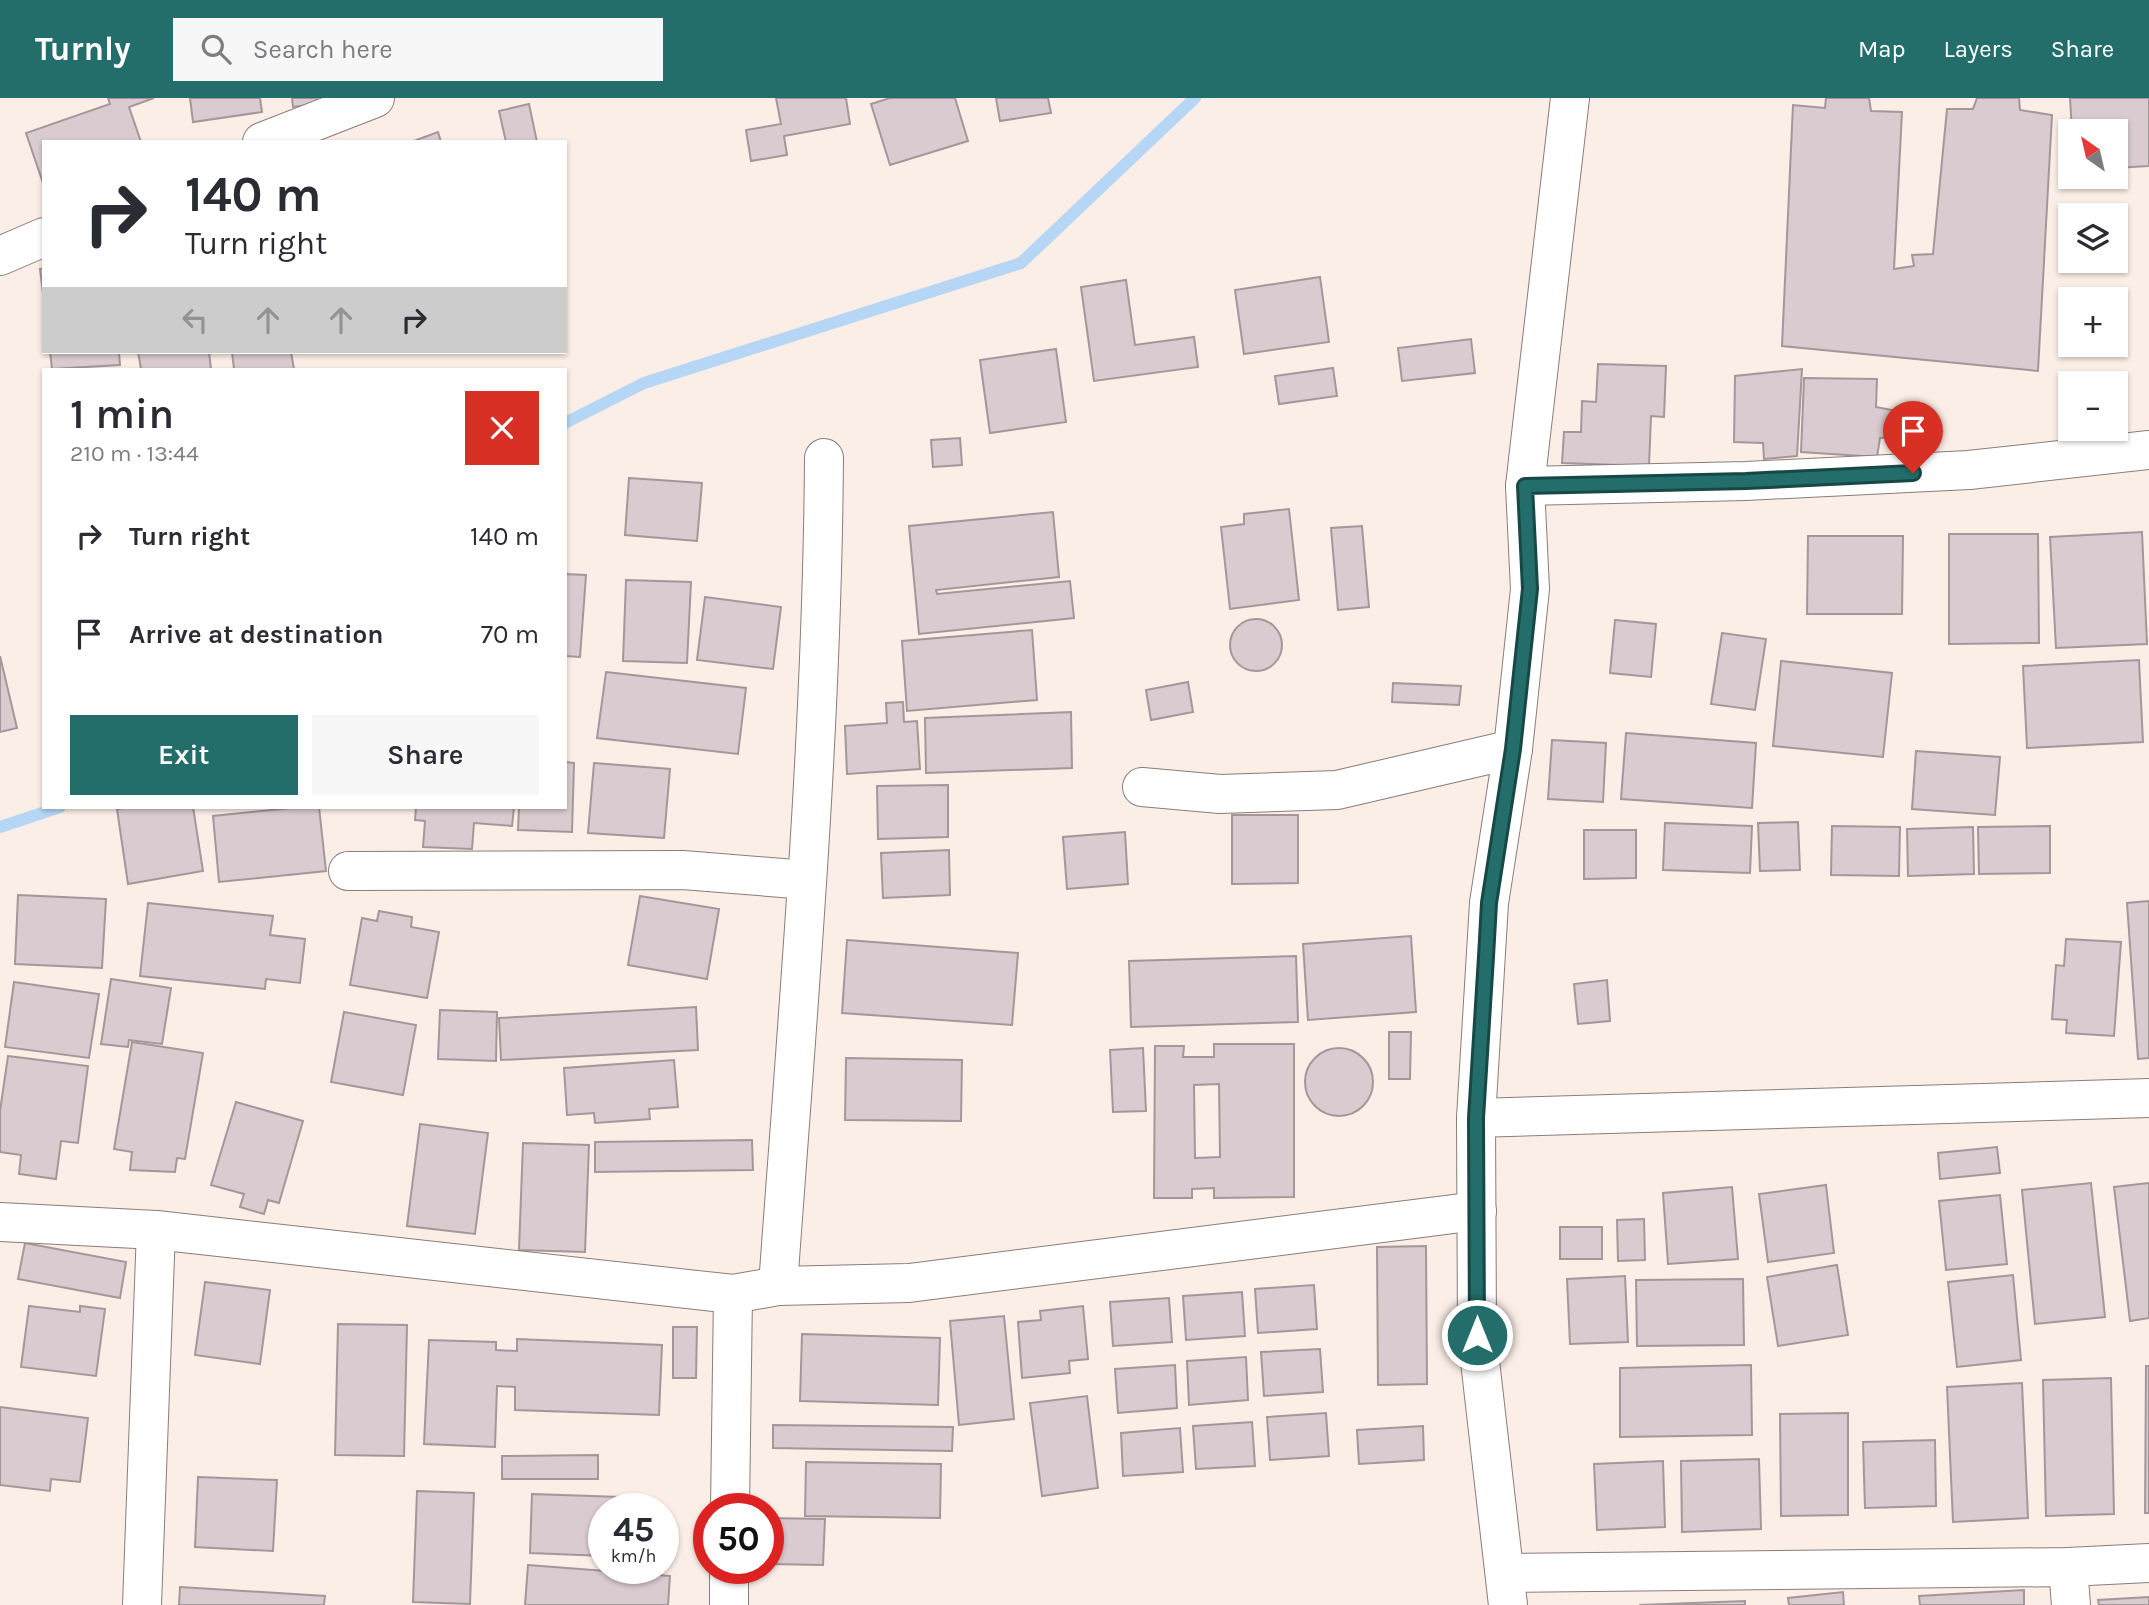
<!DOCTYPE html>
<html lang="en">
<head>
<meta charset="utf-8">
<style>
  body { margin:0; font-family:Karla,sans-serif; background:#f7f7f7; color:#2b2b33; height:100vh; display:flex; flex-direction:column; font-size:26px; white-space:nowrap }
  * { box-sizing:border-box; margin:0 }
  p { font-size:23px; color:#7c7c81 }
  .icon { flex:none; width:38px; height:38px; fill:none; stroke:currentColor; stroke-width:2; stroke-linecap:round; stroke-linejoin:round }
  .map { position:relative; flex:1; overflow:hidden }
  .side { position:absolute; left:42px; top:270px; width:525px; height:441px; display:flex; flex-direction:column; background:#fff; border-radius:0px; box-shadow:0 2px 5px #0004 }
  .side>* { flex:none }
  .guide { position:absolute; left:42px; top:42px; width:525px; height:214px; border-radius:0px; box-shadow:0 2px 5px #0004; background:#fff; color:#2b2b33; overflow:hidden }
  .needle { width:46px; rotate:326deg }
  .fabs { position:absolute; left:2058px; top:21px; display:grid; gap:14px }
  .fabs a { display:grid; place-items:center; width:70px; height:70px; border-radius:0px; background:#fff; box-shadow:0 2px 5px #0004; font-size:35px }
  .speed { position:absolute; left:588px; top:1395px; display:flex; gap:14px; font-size:35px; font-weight:700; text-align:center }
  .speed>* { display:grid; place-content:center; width:91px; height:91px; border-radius:50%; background:#fff; box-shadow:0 2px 5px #0004; line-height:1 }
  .speed small { font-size:18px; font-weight:400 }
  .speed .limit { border:10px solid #d22; background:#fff; color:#111 }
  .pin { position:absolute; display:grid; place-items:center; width:60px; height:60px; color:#fff; margin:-72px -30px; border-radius:50% 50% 50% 0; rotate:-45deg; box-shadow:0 0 7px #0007 }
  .pin .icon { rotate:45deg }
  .me { position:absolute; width:77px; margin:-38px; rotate:0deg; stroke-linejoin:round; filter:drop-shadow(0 0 5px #0008) }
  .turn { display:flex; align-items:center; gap:24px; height:147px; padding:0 28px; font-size:32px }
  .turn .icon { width:91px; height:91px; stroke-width:2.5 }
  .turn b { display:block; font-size:49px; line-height:60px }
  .lanes { display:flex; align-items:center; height:66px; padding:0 28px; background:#0003; justify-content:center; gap:35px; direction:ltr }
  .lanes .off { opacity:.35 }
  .round { display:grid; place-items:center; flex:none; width:74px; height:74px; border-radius:0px; background:#f7f7f7 }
  .head { display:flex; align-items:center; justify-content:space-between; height:119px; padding:0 28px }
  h1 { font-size:42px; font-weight:600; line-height:52px }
  .cta { display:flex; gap:14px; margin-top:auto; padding:14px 28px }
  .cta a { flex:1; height:80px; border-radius:0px; background:#236e6a; color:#fff; font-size:28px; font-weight:600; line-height:80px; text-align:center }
  .cta a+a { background:#f7f7f7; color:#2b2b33 }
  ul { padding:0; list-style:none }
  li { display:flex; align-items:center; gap:21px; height:98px; padding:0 28px }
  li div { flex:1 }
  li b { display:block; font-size:26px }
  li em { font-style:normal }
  header { display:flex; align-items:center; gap:42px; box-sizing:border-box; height:98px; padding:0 35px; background:#236e6a; color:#fff }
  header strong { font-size:33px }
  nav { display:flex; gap:38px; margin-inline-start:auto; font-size:24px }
  .search { width:490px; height:63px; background:#f7f7f7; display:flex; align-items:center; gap:18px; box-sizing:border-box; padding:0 24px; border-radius:0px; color:#7c7c81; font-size:26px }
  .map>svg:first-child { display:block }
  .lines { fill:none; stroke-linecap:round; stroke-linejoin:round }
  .stream { stroke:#b5d6f4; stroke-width:12 }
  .building { fill:#d9cbcf; stroke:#a4979a; stroke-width:2; fill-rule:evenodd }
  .minor-casing { stroke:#897d78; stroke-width:40 }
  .secondary-casing { stroke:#897d78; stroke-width:40 }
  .minor { stroke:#fff; stroke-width:38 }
  .secondary { stroke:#fff; stroke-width:38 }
  .route-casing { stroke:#174845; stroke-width:18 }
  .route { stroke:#236e6a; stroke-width:12 }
</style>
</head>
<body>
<header>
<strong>Turnly</strong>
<div class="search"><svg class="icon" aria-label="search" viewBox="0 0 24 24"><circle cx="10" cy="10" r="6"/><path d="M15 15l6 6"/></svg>Search here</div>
<nav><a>Map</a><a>Layers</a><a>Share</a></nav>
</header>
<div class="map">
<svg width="2149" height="1507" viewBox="0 0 2149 1507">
  <rect width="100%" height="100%" fill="#fbeee7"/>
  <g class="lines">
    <!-- stream -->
    <g class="stream">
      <path d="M565,325L644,285L1021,165L1195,0"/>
      <path d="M0,729L60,709"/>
    </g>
  </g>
  <!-- building -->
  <g class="building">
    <path d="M108,0H154L129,9L141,44H44V88L26,35L110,6Z"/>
    <path d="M190,0H260L262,14L193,24Z"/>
    <path d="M292,0H317V6L293,9Z"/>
    <path d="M776,0H846L850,26L784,38L787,57L751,63L746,32L781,26Z"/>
    <path d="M890,0H955L968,43L890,67L871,6Z"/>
    <path d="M996,0H1048L1051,15L1000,23Z"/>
    <path d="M1826,0H1869L1871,13L1902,14L1894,171L1914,168L1912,157L1933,156L1947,11H1973L1977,0H2019L2020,12L2052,17L2038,273L1782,248L1793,7L1825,10Z"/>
    <path d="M2070,0H2149V68L2116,70V33H2072Z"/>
    <path d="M529,6L537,44H506L499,13Z"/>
    <path d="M438,34L441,44H411Z"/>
    <path d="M44,170V203L40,171Z"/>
    <path d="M1320,179L1329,244L1244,256L1235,192Z"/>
    <path d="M1126,182L1135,247L1194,239L1198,269L1094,283L1081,189Z"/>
    <path d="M1471,241L1475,275L1402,283L1398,250Z"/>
    <path d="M1056,251L1066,324L990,335L980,262Z"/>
    <path d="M50,254H119L120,267L52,271Z"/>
    <path d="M138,254H209L211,271H141Z"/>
    <path d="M232,254H291L294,271H234Z"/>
    <path d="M1598,266L1666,268L1664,319L1651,318L1649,368L1562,365L1564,334H1581L1582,303L1596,304Z"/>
    <path d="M1333,270L1337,298L1279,306L1275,278Z"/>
    <path d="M1802,271L1797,358L1764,361L1763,345L1734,344L1735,278Z"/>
    <path d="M1804,280L1877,281L1876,309L1897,313L1896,339L1880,340L1877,359L1801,354Z"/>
    <path d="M960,340L962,367L933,369L931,342Z"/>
    <path d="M629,380L702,385L697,443L625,437Z"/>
    <path d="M1289,411L1299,502L1230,511L1221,429L1244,426V416Z"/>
    <path d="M1053,414L1059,479L936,492L937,496L1070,483L1074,520L919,536L909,428Z"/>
    <path d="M1362,428L1369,509L1338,512L1331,430Z"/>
    <path d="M2142,434L2147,546L2056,550L2050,439Z"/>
    <path d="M1949,436H2038L2039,545L1949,546Z"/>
    <path d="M1808,438H1903L1902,516H1807Z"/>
    <path d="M565,476L586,477L580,559L565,558Z"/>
    <path d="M626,482L691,484L687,565L623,563Z"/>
    <path d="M705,499L781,509L773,571L697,562Z"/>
    <circle cx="1256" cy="547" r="26"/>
    <path d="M1615,522L1656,526L1651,579L1610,575Z"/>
    <path d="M1032,532L1037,602L907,613L902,543Z"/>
    <path d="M1722,535L1766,541L1755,612L1711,606Z"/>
    <path d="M0,558L17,630L0,634Z"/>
    <path d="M2139,562L2143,644L2027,650L2023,568Z"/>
    <path d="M1781,563L1892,575L1883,659L1773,648Z"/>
    <path d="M606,574L746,590L738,656L597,640Z"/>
    <path d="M1188,584L1193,614L1151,622L1146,592Z"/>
    <path d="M1393,585L1461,588L1459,607L1392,604Z"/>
    <path d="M903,604L904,624L917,623L920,671L847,676L845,628L887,625L886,605Z"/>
    <path d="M1071,614L1072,670L926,675L925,620Z"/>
    <path d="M1626,635L1756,645L1752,710L1621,701Z"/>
    <path d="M1552,642L1606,645L1603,704L1548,701Z"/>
    <path d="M1916,653L2000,659L1995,717L1912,711Z"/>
    <path d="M565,664L574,665L572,734L518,732L519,709H565Z"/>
    <path d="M594,665L670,671L664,740L588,735Z"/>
    <path d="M948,687V739L878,741L877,688Z"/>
    <path d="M131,709H193L203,773L128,786L117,711Z"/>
    <path d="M301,709H319L326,773L219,784L213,718Z"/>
    <path d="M416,709H514L512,728L474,725L472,751L423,749L425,723L415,722Z"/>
    <path d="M1232,717H1298V785L1232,786Z"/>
    <path d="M1798,724L1800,772L1760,773L1758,725Z"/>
    <path d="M1665,725L1752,728L1750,775L1663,772Z"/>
    <path d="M1832,728L1900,729L1899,778L1831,777Z"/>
    <path d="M2050,728V775L1979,776L1978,729Z"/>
    <path d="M1973,729L1974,776L1908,778L1907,731Z"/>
    <path d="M1584,732H1636V780L1584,781Z"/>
    <path d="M1125,734L1128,786L1067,791L1063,739Z"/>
    <path d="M949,752L950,797L883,800L881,755Z"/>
    <path d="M18,797L106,801L102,870L15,866Z"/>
    <path d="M640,798L719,811L707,881L628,867Z"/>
    <path d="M2149,803V960L2138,961L2127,805Z"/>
    <path d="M148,805L273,818L270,837L305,841L300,885L266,881L265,891L140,878Z"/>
    <path d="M379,813L412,819L411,829L439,834L427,900L350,887L362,820L377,823Z"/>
    <path d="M1411,838L1416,914L1308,922L1303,846Z"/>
    <path d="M2066,841L2121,844L2114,938L2066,935L2067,922L2052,921L2056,867L2064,868Z"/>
    <path d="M847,842L1018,855L1012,927L842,915Z"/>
    <path d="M1296,858L1298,924L1131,929L1129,863Z"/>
    <path d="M111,881L171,890L162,946L129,942L128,949L101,946Z"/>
    <path d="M1607,882L1610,923L1578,926L1574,886Z"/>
    <path d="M14,884L99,896L89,960L5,949Z"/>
    <path d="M696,909L698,952L501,962L499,920Z"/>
    <path d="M440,912L497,914L496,963L438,961Z"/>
    <path d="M344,914L416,927L403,997L331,984Z"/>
    <path d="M1389,934H1411L1410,981H1389Z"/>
    <path d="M132,944L203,955L185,1061L177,1060L175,1074L130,1072L132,1054L114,1051Z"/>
    <path d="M1214,946H1294V1099L1214,1100V1090L1192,1091V1100H1154L1155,948H1184L1183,959H1214ZM1219,986L1220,1059L1195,1060L1194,987Z"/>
    <path d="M1143,950L1146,1013L1113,1014L1110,952Z"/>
    <circle cx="1339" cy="984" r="34"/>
    <path d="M8,958L88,968L78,1045L61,1043L56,1081L19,1076L21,1057L0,1054V1013Z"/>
    <path d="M846,960L962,962L961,1023L845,1022Z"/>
    <path d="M674,962L678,1009L649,1011L650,1021L595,1025L594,1015L567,1017L564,970Z"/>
    <path d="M236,1004L303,1023L279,1105L268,1102L264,1116L240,1109L244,1096L211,1087Z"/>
    <path d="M420,1026L488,1035L475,1136L407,1128Z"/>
    <path d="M752,1042L753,1072L595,1074V1044Z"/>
    <path d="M523,1045L589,1047L585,1154L519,1152Z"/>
    <path d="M1997,1049L2000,1075L1940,1081L1938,1055Z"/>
    <path d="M2091,1085L2105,1219L2035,1226L2022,1092Z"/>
    <path d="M2149,1085V1220L2130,1223L2114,1089Z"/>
    <path d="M1826,1087L1834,1155L1768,1164L1759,1096Z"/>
    <path d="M1732,1089L1738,1161L1668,1166L1663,1095Z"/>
    <path d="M2000,1097L2007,1166L1946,1172L1939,1103Z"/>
    <path d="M1644,1121L1645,1162L1618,1163L1617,1122Z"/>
    <rect x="1560" y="1129" width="42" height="32"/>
    <path d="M25,1145L126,1164L120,1200L18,1181Z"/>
    <path d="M1426,1148L1427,1286L1378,1287L1377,1149Z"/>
    <path d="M1837,1167L1848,1237L1778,1248L1767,1179Z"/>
    <path d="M2013,1177L2021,1262L1957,1269L1948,1184Z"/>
    <path d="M1625,1178L1628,1244L1570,1246L1567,1181Z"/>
    <path d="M1743,1181L1744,1247L1637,1248L1636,1182Z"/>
    <path d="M205,1184L270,1192L260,1266L195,1257Z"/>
    <path d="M1314,1187L1317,1231L1258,1235L1255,1191Z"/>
    <path d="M1242,1194L1245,1238L1186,1242L1183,1198Z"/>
    <path d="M1169,1200L1172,1244L1113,1248L1110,1204Z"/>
    <path d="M29,1208L80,1214V1208L105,1211L96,1278L21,1269Z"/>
    <path d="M1083,1208L1088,1261L1069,1263L1070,1275L1022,1280L1018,1224L1041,1222L1040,1213Z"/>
    <path d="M1004,1218L1014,1321L959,1327L950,1223Z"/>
    <path d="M338,1226L407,1227L404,1358L335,1357Z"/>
    <path d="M673,1229H697L696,1280H673Z"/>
    <path d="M802,1236L940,1240L938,1307L800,1303Z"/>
    <path d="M517,1241L662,1247L659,1317L515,1312V1289L497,1288L495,1349L424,1346L429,1242L496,1244V1252L517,1253Z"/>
    <path d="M1320,1251L1323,1294L1264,1298L1261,1254Z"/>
    <path d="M1246,1259L1248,1302L1189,1307L1187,1263Z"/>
    <path d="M1175,1267L1177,1310L1118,1315L1115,1271Z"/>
    <path d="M1751,1267L1752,1337L1620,1339V1270Z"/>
    <path d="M2146,1268H2149V1415H2145Z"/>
    <path d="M2111,1280L2114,1416L2046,1418L2043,1282Z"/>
    <path d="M2022,1285L2028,1420L1953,1424L1947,1289Z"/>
    <path d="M1087,1298L1098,1390L1042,1398L1030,1305Z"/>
    <path d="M0,1309L88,1320L80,1384L51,1381L50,1393L0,1387Z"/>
    <path d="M1326,1315L1329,1358L1270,1362L1267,1319Z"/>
    <path d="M1848,1315V1417L1781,1418L1780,1316Z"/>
    <path d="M1252,1324L1255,1368L1196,1371L1193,1328Z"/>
    <path d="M773,1327L953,1329L952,1353L773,1350Z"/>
    <path d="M1423,1328L1424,1362L1359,1366L1357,1332Z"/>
    <path d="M1180,1330L1183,1374L1123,1378L1121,1335Z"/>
    <path d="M1935,1342L1936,1408L1865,1410L1863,1344Z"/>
    <path d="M598,1357V1381H502V1358Z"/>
    <path d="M1759,1361L1761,1431L1682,1434L1681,1363Z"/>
    <path d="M1663,1363L1665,1429L1597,1432L1594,1366Z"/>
    <path d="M806,1364L941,1366L940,1420L805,1418Z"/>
    <path d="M198,1379L277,1382L273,1453L195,1449Z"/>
    <path d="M417,1393L474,1395L470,1506L413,1504Z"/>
    <path d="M532,1396L650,1400L649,1410H604V1458L530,1455Z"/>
    <path d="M768,1420L825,1421L823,1467L768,1466Z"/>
    <path d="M528,1467L670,1478L668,1507H525Z"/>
    <path d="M180,1489L325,1498L324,1507H179Z"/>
    <path d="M2024,1492V1507H1920L1919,1498Z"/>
    <path d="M1843,1494L1844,1507H1789L1788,1500Z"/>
    <path d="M2149,1499V1507H2099L2098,1502Z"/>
    <path d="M1745,1503V1507H1639Z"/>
  </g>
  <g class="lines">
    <!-- minor casing -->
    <g class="minor-casing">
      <g id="minor">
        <path d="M262,44L375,0"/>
        <path d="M0,158L44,139"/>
        <path d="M1525,388L1746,383L1969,372L2149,352"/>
        <path d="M1142,689L1220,696L1337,692L1513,651"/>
        <path d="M348,773L683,772L807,782"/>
        <path d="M1476,1020L2149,1000"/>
        <path d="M0,1124L156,1132L733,1196L778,1188L909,1185L1477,1113"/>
        <path d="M778,1188C798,912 822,636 824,360"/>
        <path d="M730,1410L733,1196"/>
        <path d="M2068,1469L2071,1507"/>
        <path d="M1505,1475L2068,1469L2149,1465"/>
        <path d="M142,1507L156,1132"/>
        <path d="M729,1507V1470"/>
      </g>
    </g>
    <!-- secondary casing -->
    <g class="secondary-casing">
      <path id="secondary" d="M1508,1507L1477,1237L1476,1020L1489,805L1513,651L1530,491L1525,388L1570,0"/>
    </g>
    <!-- minor -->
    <use href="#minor" class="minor"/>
    <!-- secondary -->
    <use href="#secondary" class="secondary"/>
  </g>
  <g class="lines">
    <!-- route casing -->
    <g class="route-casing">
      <path id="route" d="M1477,1237L1476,1020L1486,859L1489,805L1513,651L1530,491L1525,388L1746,383L1913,375"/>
    </g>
    <!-- route -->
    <use href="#route" class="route"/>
  </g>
</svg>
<div class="fabs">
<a><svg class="needle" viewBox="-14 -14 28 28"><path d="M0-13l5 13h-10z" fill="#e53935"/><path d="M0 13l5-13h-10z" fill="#7c7c81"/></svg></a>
<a><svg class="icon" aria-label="layers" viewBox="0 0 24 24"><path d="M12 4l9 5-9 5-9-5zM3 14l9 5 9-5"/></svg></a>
<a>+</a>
<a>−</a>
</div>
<div class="speed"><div>45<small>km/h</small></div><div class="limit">50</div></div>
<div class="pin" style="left:1913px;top:375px;background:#d93025"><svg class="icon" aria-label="arrive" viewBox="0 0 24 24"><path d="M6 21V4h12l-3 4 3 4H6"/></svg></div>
<svg class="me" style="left:1477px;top:1237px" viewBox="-20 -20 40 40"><circle r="17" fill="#236e6a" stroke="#fff" stroke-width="3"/><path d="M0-11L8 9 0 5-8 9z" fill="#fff"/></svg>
<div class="guide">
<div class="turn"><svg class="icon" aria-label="right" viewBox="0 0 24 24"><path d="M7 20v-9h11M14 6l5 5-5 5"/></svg><div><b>140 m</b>Turn right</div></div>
<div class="lanes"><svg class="icon off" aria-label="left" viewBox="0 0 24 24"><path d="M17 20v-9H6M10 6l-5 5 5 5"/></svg><svg class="icon off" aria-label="ahead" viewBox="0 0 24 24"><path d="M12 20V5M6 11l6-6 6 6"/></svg><svg class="icon off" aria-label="ahead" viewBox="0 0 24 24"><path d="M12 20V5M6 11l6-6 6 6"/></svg><svg class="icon" aria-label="right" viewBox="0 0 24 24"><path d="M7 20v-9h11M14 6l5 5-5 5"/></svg></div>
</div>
<section class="side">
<div class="head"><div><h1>1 min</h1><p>210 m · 13:44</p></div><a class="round" style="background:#d93025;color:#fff"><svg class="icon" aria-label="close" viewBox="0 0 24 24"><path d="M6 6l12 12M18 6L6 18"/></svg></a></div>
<ul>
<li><svg class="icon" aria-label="right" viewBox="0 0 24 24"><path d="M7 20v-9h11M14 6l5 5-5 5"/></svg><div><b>Turn right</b></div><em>140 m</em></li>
<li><svg class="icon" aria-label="arrive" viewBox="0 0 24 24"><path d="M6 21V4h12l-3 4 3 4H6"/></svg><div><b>Arrive at destination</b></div><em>70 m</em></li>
</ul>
<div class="cta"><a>Exit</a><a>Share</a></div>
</section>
</div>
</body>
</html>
